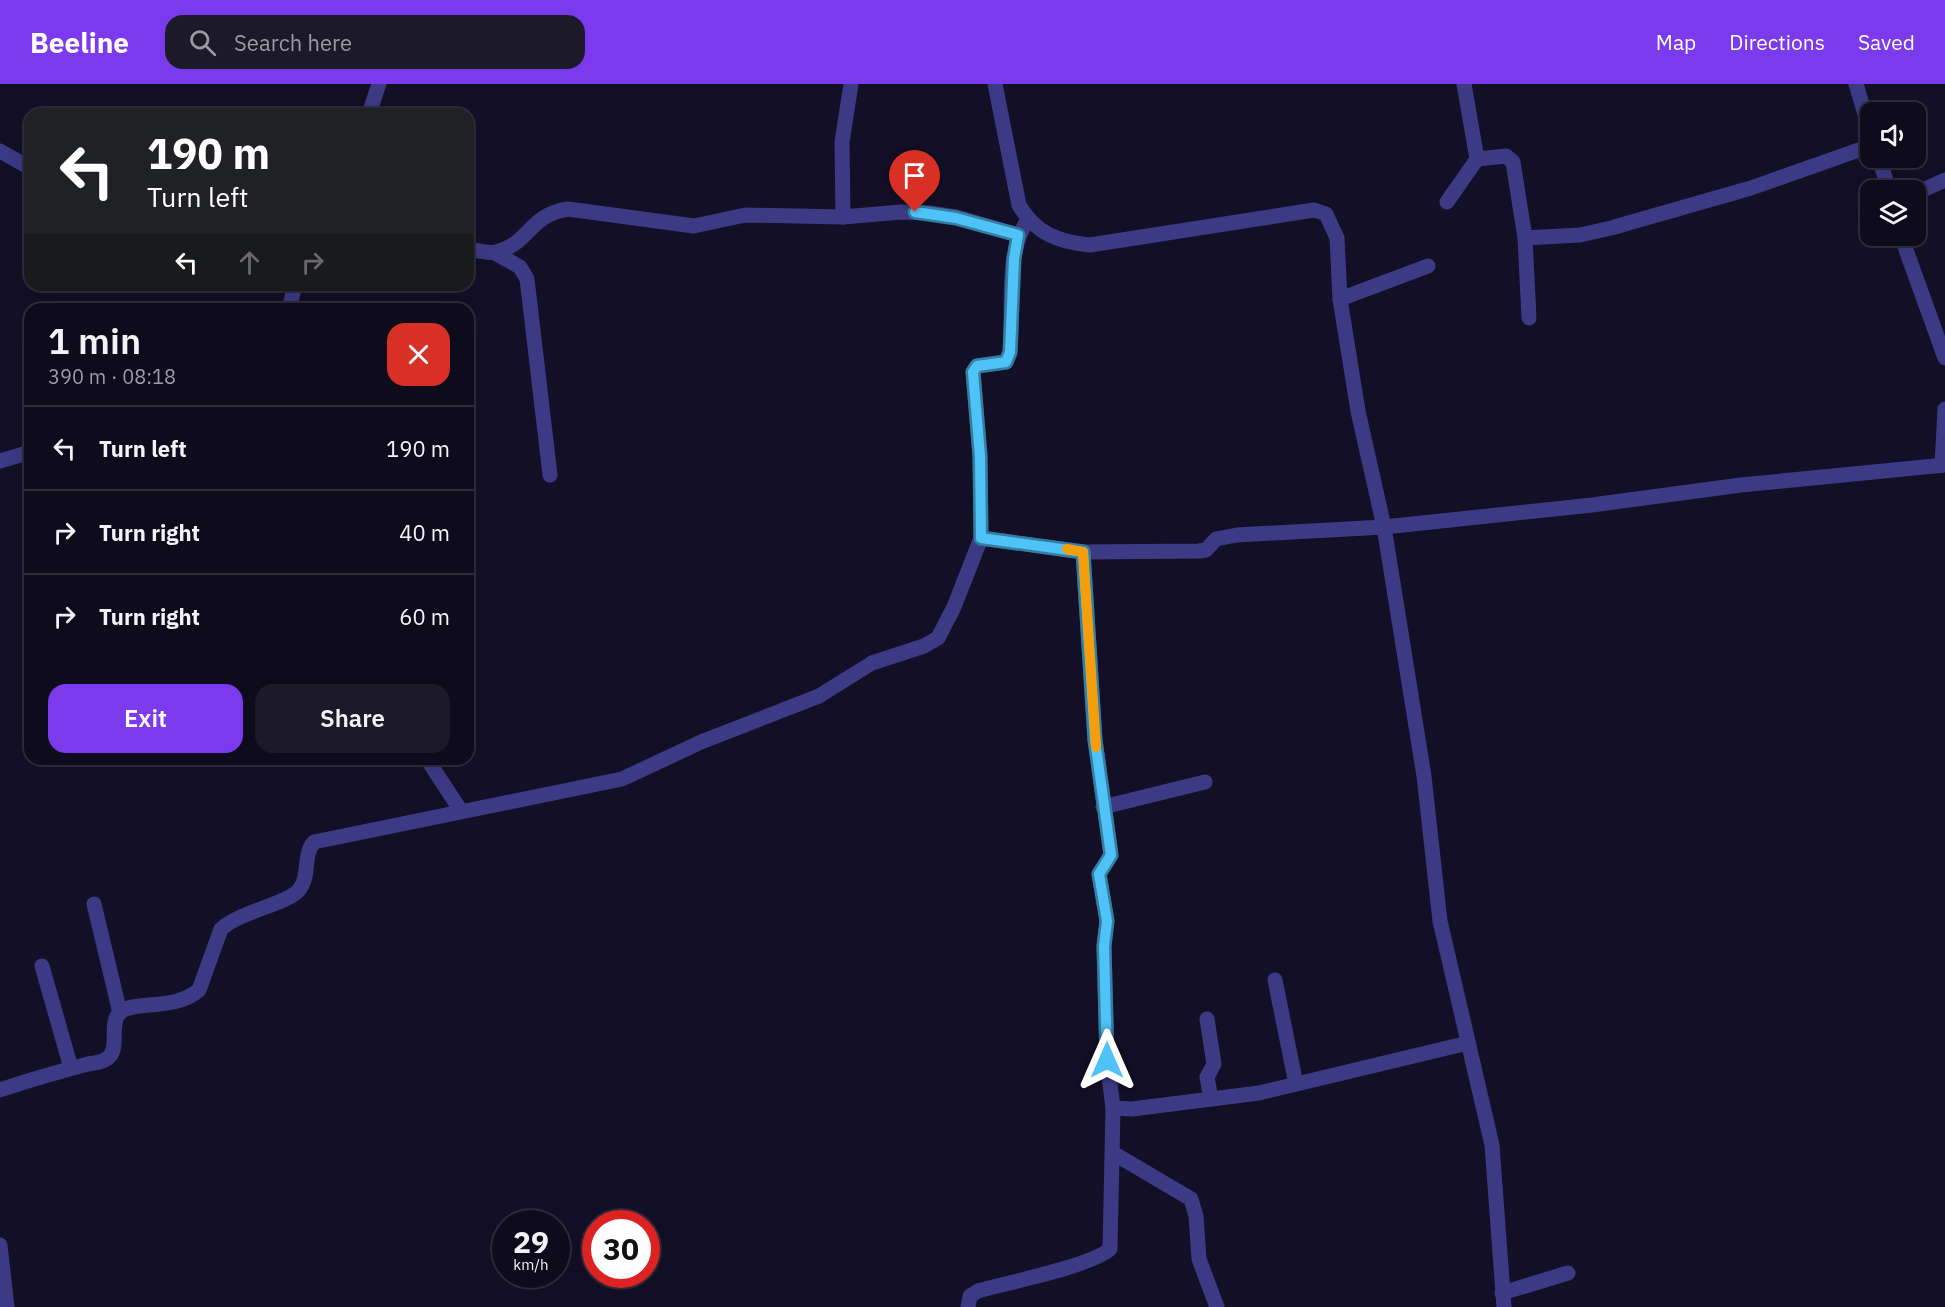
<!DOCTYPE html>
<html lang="en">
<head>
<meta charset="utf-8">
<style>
  body { margin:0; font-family:"IBM Plex Sans",sans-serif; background:#1c1929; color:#f1f3f6; height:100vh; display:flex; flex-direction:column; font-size:22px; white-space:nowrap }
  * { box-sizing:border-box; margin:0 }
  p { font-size:20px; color:#9b9ba3 }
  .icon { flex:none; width:33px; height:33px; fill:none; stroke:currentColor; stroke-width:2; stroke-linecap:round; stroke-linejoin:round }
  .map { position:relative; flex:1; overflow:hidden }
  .details { position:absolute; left:24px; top:219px; width:450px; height:462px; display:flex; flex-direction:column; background:#0e0b1c; border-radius:18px; box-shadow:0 6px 24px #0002,0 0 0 2px #2e2b3b }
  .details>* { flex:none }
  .top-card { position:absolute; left:24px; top:24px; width:450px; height:183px; border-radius:18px; box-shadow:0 6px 24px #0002,0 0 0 2px #2e2b3b; background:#202124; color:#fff; overflow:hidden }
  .buttons { position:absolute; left:1860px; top:18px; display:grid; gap:12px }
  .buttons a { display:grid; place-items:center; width:66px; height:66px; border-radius:12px; background:#0e0b1c; box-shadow:0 6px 24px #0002,0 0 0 2px #2e2b3b; font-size:30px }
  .speed { position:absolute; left:492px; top:1126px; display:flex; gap:12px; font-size:30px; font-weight:700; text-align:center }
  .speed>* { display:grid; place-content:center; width:78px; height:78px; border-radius:50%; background:#0e0b1c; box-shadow:0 6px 24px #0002,0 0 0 2px #2e2b3b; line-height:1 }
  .speed small { font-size:15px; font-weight:400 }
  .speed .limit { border:9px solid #d22; background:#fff; color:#111 }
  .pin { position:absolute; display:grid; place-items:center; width:51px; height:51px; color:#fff; margin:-62px -26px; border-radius:50% 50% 50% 0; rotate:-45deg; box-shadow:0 0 6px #0007 }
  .pin .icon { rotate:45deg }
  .me { position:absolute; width:66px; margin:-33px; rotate:0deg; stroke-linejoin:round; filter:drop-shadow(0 0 4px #0008) }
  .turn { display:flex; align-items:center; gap:21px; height:126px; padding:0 24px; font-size:27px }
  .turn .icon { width:78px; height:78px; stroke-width:2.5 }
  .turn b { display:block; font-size:42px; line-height:51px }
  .lanes { display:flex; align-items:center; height:57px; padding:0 24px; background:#0003; justify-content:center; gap:30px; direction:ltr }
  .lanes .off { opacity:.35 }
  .round { display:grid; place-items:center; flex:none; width:63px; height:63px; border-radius:18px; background:#1c1929 }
  .head { display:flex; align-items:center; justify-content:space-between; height:102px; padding:0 24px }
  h1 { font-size:36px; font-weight:600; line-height:45px }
  .action { display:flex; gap:12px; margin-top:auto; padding:12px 24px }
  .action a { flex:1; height:69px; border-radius:18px; background:#7c3aed; color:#fff; font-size:24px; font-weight:600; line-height:69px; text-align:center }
  .action a+a { background:#1c1929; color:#f1f3f6 }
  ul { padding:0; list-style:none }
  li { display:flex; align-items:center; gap:18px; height:84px; padding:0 24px; border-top:2px solid #2e2b3b }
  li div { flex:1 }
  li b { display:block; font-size:22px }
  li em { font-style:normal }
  header { display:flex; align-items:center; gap:36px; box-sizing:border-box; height:84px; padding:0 30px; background:#7c3aed; color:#fff }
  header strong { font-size:28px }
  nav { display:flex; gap:33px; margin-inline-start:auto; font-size:21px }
  .search { width:420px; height:54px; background:#1c1929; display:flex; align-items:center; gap:15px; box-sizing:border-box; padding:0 21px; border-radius:18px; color:#9b9ba3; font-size:22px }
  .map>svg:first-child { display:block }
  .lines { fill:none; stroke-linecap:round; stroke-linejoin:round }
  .minor { stroke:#3d3a85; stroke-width:15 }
  .route-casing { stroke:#337fa1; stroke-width:15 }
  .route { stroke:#4fc3f7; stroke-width:10 }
  .slow { stroke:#f59e0b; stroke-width:10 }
</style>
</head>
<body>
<header>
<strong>Beeline</strong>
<div class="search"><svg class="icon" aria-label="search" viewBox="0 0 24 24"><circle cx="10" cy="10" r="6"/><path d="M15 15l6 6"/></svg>Search here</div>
<nav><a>Map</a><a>Directions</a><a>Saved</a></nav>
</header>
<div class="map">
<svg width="1945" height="1223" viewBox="0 0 1945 1223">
  <rect width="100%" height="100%" fill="#130f26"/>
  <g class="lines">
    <!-- minor -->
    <g class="minor">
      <path d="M995,0L1019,121C1035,149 1058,158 1090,161L1314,126L1326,130L1337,154L1340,215L1358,327L1384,443L1424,692L1440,837L1492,1061L1504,1223"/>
      <path d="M1856,0L1870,47"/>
      <path d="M369,30L379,0"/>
      <path d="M0,67L30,84"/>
      <path d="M1879,74L1889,106"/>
      <path d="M1477,75L1506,72L1513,78L1525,154L1529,234"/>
      <path d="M1916,109L1945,96"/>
      <path d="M1447,118L1477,75L1464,0"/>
      <path d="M843,133L842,58L851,0"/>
      <path d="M1901,152L1945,274"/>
      <path d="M1525,154L1580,151L1611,144L1751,104L1870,62"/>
      <path d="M468,165C477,166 488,170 496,168C530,160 528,131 568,125L694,142L745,131L843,133L901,128L929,129L956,133L1018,151"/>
      <path d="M495,169L520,183L527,195L550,391"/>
      <path d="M1340,215L1428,182"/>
      <path d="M289,225L295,201"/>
      <path d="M0,377L30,368"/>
      <path d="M1942,381L1945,325"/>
      <path d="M981,454L1083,468L1199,467L1206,466L1216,455L1237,451L1384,443L1592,421L1741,401L1945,381"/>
      <path d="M1083,468L1095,656L1111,771L1099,790L1107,837L1104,862L1107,976L1113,1024L1132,1025L1259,1009L1468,959"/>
      <path d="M427,675L461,727"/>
      <path d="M1103,723L1205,698"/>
      <path d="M94,820L120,929"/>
      <path d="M42,882L71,984"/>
      <path d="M1275,896L1296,1000"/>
      <path d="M1207,935L1214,980L1207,993L1211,1015"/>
      <path d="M0,1006C29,996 58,988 88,980C95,979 105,978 110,972C119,961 109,939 120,928C134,916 175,927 199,906L221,845C241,827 284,821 298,807C311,793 302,772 314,758L622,695L701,658L819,612L872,579L924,562L938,554L954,523L981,454L980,372L973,288L977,282L1006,278L1010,269C1014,229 1004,168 1028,136"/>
      <path d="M1113,1069L1191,1115L1196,1132L1199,1175L1217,1223"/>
      <path d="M0,1161L7,1223"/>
      <path d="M1502,1209L1568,1189"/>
      <path d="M968,1223L970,1212L978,1207C1006,1199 1091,1182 1110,1165L1113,1024"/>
    </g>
  </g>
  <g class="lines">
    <!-- route casing -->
    <g class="route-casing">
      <path id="route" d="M915,128L956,134L1018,151L1014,175L1010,268L1006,278L977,282L973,288L980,372L981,454L1083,468L1095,656L1111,771L1099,790L1107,837L1104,862L1107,976"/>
    </g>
    <!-- route -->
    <use href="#route" class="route"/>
    <!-- slow -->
    <path class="slow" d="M1067,465L1083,468L1096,663"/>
  </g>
</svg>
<div class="buttons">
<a><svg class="icon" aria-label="sound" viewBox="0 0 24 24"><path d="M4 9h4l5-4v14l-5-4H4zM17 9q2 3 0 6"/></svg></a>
<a><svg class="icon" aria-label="layers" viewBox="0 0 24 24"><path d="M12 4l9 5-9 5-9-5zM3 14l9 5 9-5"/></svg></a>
</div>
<div class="speed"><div>29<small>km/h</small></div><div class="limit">30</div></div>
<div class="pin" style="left:915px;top:128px;background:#d93025"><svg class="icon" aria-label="arrive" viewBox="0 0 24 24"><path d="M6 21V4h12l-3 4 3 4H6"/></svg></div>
<svg class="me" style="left:1107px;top:976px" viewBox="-20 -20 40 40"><path d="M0-17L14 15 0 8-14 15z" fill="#4fc3f7" stroke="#fff" stroke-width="4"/></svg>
<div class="top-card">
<div class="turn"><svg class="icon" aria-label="left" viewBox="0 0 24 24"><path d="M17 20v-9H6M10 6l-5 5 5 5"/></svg><div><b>190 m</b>Turn left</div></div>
<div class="lanes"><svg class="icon" aria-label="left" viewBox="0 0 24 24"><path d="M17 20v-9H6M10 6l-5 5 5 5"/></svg><svg class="icon off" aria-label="ahead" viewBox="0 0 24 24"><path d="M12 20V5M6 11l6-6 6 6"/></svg><svg class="icon off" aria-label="right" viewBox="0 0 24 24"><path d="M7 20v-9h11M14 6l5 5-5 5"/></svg></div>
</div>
<section class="details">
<div class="head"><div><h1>1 min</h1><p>390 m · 08:18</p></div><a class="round" style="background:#d93025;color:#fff"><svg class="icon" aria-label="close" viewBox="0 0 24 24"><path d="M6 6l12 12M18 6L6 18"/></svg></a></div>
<ul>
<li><svg class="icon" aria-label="left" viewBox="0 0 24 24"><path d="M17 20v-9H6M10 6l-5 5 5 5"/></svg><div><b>Turn left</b></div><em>190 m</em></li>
<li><svg class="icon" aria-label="right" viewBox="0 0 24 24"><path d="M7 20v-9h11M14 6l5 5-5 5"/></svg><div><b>Turn right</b></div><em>40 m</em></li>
<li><svg class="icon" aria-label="right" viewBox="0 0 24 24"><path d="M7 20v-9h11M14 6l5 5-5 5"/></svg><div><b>Turn right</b></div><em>60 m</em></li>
</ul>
<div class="action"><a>Exit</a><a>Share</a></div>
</section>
</div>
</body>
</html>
